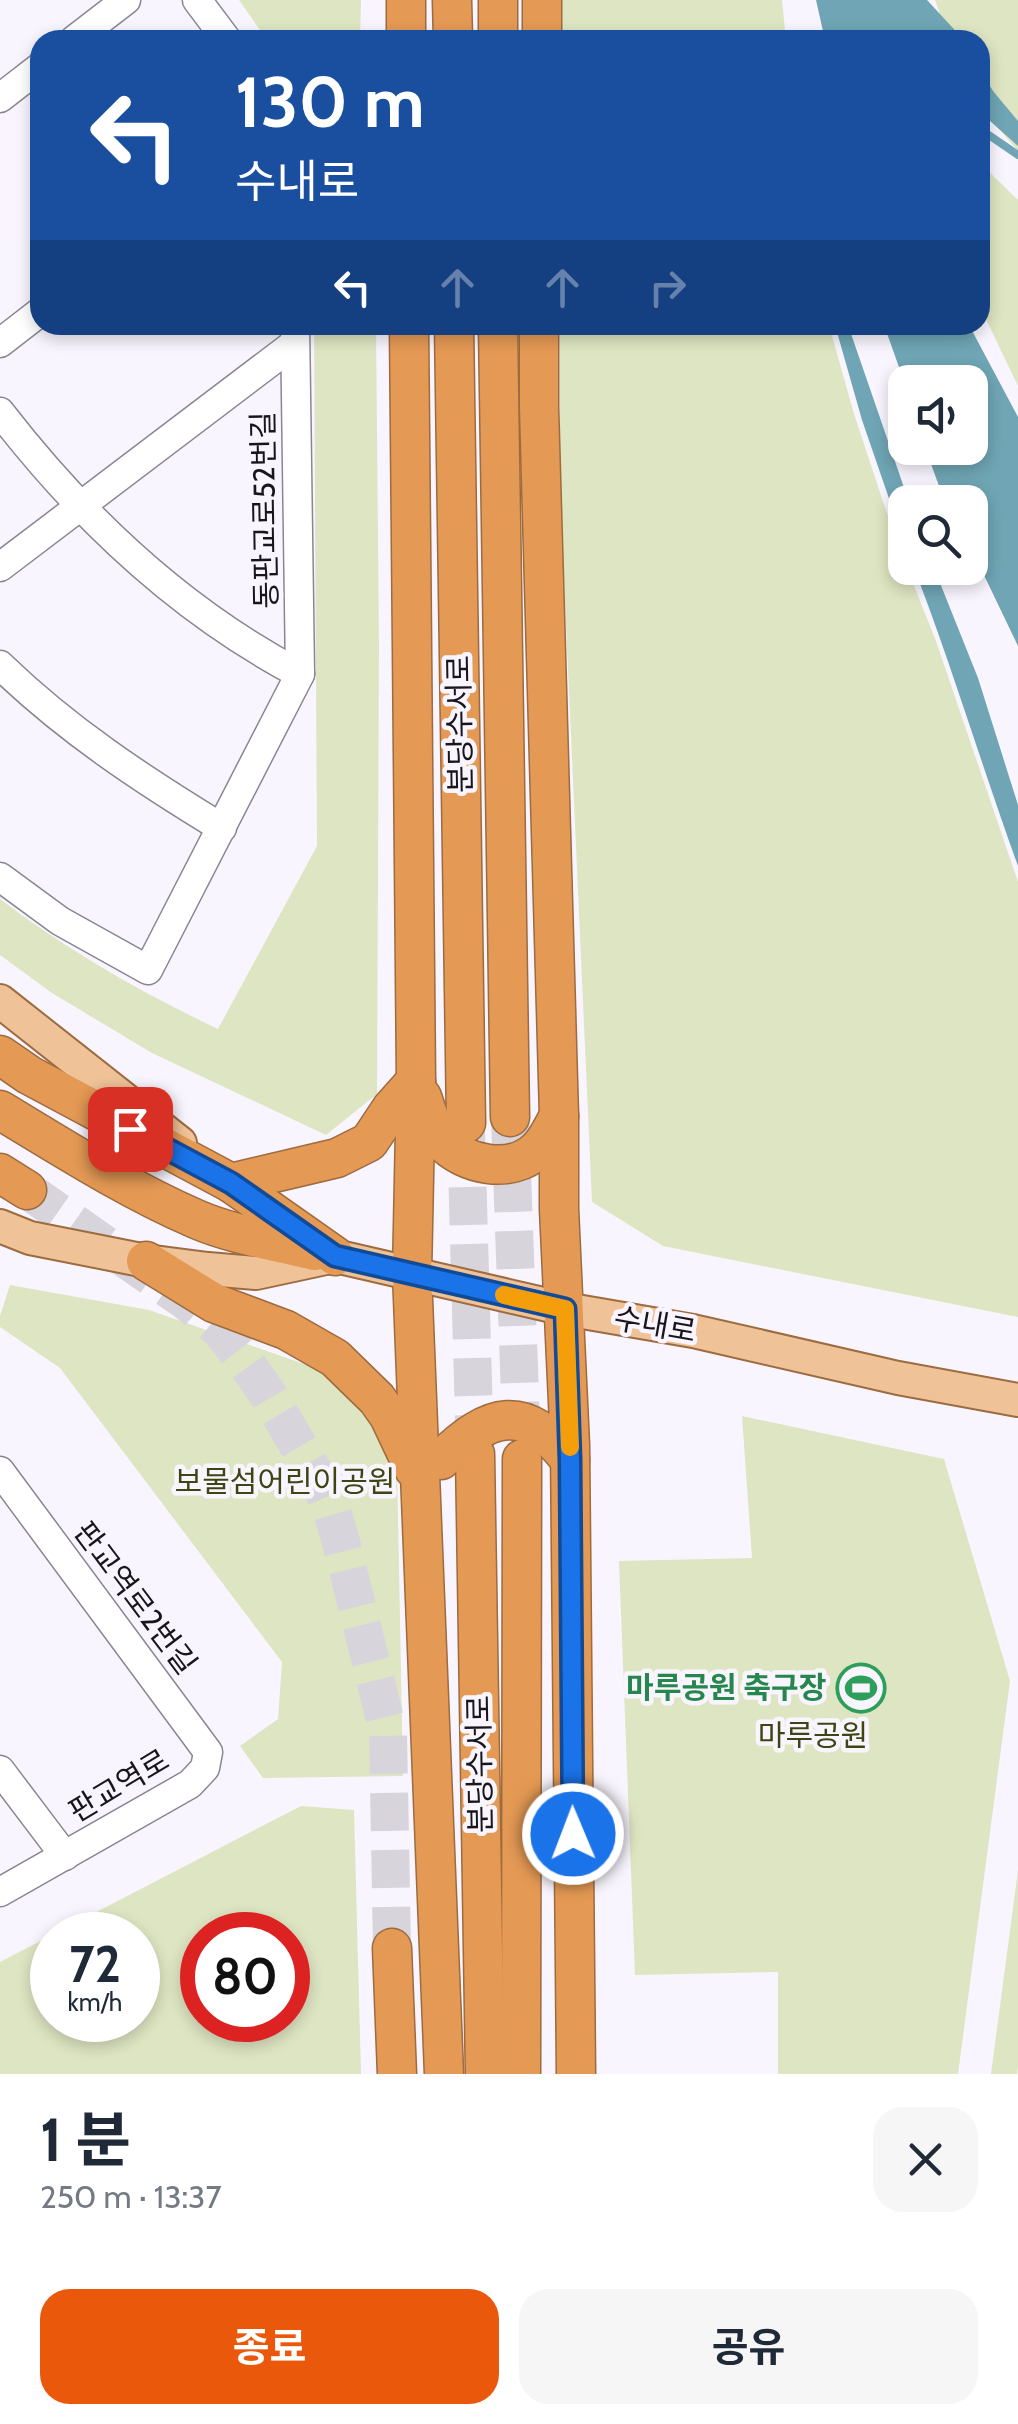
<!DOCTYPE html>
<html lang="ko">
<head>
<meta charset="utf-8">
<style>
  body { margin:0; font-family:Cabin,"Noto Sans KR",sans-serif; background:#f6f6f7; color:#1f2937; height:100vh; display:flex; flex-direction:column; font-size:38px; white-space:nowrap }
  * { box-sizing:border-box; margin:0 }
  p { font-size:32px; color:#747a83 }
  .icon { flex:none; width:55px; height:55px; fill:none; stroke:currentColor; stroke-width:2; stroke-linecap:round; stroke-linejoin:round }
  .map { position:relative; height:2074px; overflow:hidden }
  .panel { display:flex; flex-direction:column; background:#fff; flex:1 }
  .panel>* { flex:none }
  .hud { position:absolute; left:30px; top:30px; width:960px; height:305px; border-radius:30px; box-shadow:0 5px 15px #0003; background:#1a4fa0; color:#fff; overflow:hidden }
  .controls { position:absolute; left:888px; top:365px; display:grid; gap:20px }
  .controls a { display:grid; place-items:center; width:100px; height:100px; border-radius:20px; background:#fff; box-shadow:0 5px 15px #0003; font-size:50px }
  .speed { position:absolute; left:30px; top:1912px; display:flex; gap:20px; font-size:50px; font-weight:700; text-align:center }
  .speed>* { display:grid; place-content:center; width:130px; height:130px; border-radius:50%; background:#fff; box-shadow:0 5px 15px #0003; line-height:1 }
  .speed small { font-size:25px; font-weight:400 }
  .speed .limit { border:15px solid #d22; background:#fff; color:#111 }
  .pin { position:absolute; display:grid; place-items:center; width:85px; height:85px; color:#fff; margin:-42px; border-radius:20px; box-shadow:0 5px 15px #0006 }
  .me { position:absolute; width:110px; margin:-55px; rotate:359deg; stroke-linejoin:round; filter:drop-shadow(0 0 8px #0008) }
  .turn { display:flex; align-items:center; gap:35px; height:210px; padding:0 40px; font-size:45px }
  .turn .icon { width:130px; height:130px; stroke-width:2.5 }
  .turn b { display:block; font-size:70px; line-height:85px }
  .lanes { display:flex; align-items:center; height:95px; padding:0 40px; background:#0003; justify-content:center; gap:50px; direction:ltr }
  .lanes .off { opacity:.35 }
  .round { display:grid; place-items:center; flex:none; width:105px; height:105px; border-radius:30px; background:#f6f6f7 }
  .summary { display:flex; align-items:center; justify-content:space-between; height:170px; padding:0 40px }
  h1 { font-size:60px; font-weight:700; line-height:75px }
  .action { display:flex; gap:20px; margin-top:auto; padding:20px 40px }
  .action a { flex:1; height:115px; border-radius:30px; background:#ea580c; color:#fff; font-size:40px; font-weight:700; line-height:115px; text-align:center }
  .action a+a { background:#f6f6f7; color:#1f2937 }
  .map>svg:first-child { display:block }
  .green { fill:#dee5c2; fill-rule:evenodd }
  .water { fill:#6fa5b4 }
  .lines { fill:none; stroke-linecap:round; stroke-linejoin:round }
  .stream { stroke:#6fa5b4; stroke-width:8 }
  .highway-tunnel { stroke:#d7d4dc; stroke-width:38; stroke-dasharray:38 19; stroke-linecap:butt }
  .minor-casing { stroke:#8b8593; stroke-width:31 }
  .major-casing { stroke:#9d6b40; stroke-width:36 }
  .highway-casing { stroke:#9d6b40; stroke-width:41 }
  .minor { stroke:#fff; stroke-width:28 }
  .major { stroke:#efc298; stroke-width:32 }
  .highway { stroke:#e49954; stroke-width:38 }
  .route-casing { stroke:#114b97; stroke-width:25 }
  .route { stroke:#1a73e8; stroke-width:18 }
  .slow { stroke:#f59e0b; stroke-width:18 }
  .labels { text-anchor:middle; stroke-width:9; stroke-linejoin:round; paint-order:stroke }
  .street-label { font-size:30px; fill:#18161b; stroke:#f9f5fe }
  .park-label { font-size:30px; fill:#3e4512; stroke:#f9f5fe }
  .leisure-label { font-size:30px; font-weight:bold; fill:#27864d; stroke:#f9f5fe; text-anchor:end }
</style>
</head>
<body>
<div class="map">
<svg width="1018" height="2074" viewBox="0 0 1018 2074">
  <rect width="100%" height="100%" fill="#f9f5fe"/>
  <!-- green -->
  <g class="green">
    <path d="M239,0H361L360,40H267Z"/>
    <path d="M560,0H782L786,40H560Z"/>
    <path d="M935,0H1018V151L980,107V40H949Z"/>
    <path d="M980,163L1018,200V386L983,313L980,271Z"/>
    <path d="M314,325H376L379,645L377,1094L326,1135L152,1053L52,993L0,955V899C67,950 142,993 218,1029L317,846Z"/>
    <path d="M560,325H829L854,414L905,568H907L936,641L1018,882V1317L663,1246L592,1202L560,491Z"/>
    <path d="M10,1285L149,1310L327,1372L360,1400L397,1466L403,1776L263,1778L240,1746L278,1719L282,1662L60,1368L0,1327V1316Z"/>
    <path d="M742,1416L944,1459L1010,1681L958,2074H778V1972L635,1975L619,1561L752,1558Z"/>
    <path d="M301,1806L354,1810L361,2074H0V1962ZM138,1935V2020H52V1935ZM288,1935V2020H202V1935Z"/>
    <path d="M1018,1870V2066L1017,2074H991Z"/>
  </g>
  <!-- water -->
  <g class="water">
    <path d="M816,0H927L964,40H825Z"/>
    <path d="M980,69L993,91L1018,121V146L980,112Z"/>
    <path d="M835,325H848L909,502H905V545L862,420Z"/>
    <path d="M884,325H969L1018,417V646L970,546V502H945L925,448H970V382H905V384Z"/>
    <path d="M914,568H934L978,678L1018,805V866C982,767 952,666 914,568Z"/>
  </g>
  <g class="lines">
    <!-- stream -->
    <path class="stream" d="M980,129L1018,155"/>
    <!-- highway-tunnel -->
    <g class="highway-tunnel">
      <path d="M510,1117L522,1452"/>
      <path d="M466,1130L475,1454"/>
      <path d="M27,1190L187,1302L220,1330L243,1359L269,1396L318,1479L331,1508L341,1542L388,1731L392,1948"/>
    </g>
    <!-- minor casing -->
    <g class="minor-casing">
      <g id="minor">
        <path d="M197,0L227,40"/>
        <path d="M74,40L126,0"/>
        <path d="M0,98L40,67"/>
        <path d="M0,343L40,312"/>
        <path d="M0,412C82,518 180,611 300,674"/>
        <path d="M0,567L294,344"/>
        <path d="M0,665C67,730 143,780 222,828"/>
        <path d="M0,877L60,921L148,970L300,674L295,325"/>
        <path d="M0,1471L208,1752L205,1768L190,1784L0,1892"/>
        <path d="M0,1770L65,1856"/>
      </g>
    </g>
    <!-- major casing -->
    <g class="major-casing">
      <g id="major">
        <path d="M0,1001L180,1143"/>
        <path d="M0,1226L30,1238L146,1261L208,1269L256,1273L335,1256L565,1309L693,1331L898,1378L1018,1400"/>
      </g>
    </g>
    <!-- highway casing -->
    <g class="highway-casing">
      <g id="highway">
        <path d="M406,0V40"/>
        <path d="M452,0L453,40"/>
        <path d="M498,40V0"/>
        <path d="M542,40V0"/>
        <path d="M409,325L416,1081L412,1274L444,2074"/>
        <path d="M454,325L466,1123"/>
        <path d="M498,325L510,1117"/>
        <path d="M539,325V407L559,1116V1209L570,1445L576,2074"/>
        <path d="M0,1055L29,1075L231,1183L335,1256"/>
        <path d="M422,1097C427,1111 432,1130 442,1141C464,1165 511,1175 537,1150C547,1141 552,1128 559,1116"/>
        <path d="M0,1110C63,1148 127,1189 196,1219C233,1235 275,1241 315,1251"/>
        <path d="M0,1173L27,1190"/>
        <path d="M231,1183L337,1158L369,1142L391,1109L416,1081"/>
        <path d="M146,1261L214,1303L286,1330L335,1358L377,1399L389,1416L414,1469"/>
        <path d="M475,1454L485,2074"/>
        <path d="M441,1460C489,1412 526,1402 570,1460"/>
        <path d="M392,1948L397,2074"/>
        <path d="M521,2074L522,1459"/>
      </g>
    </g>
    <!-- minor -->
    <use href="#minor" class="minor"/>
    <!-- major -->
    <use href="#major" class="major"/>
    <!-- highway -->
    <use href="#highway" class="highway"/>
  </g>
  <g class="lines">
    <!-- route casing -->
    <g class="route-casing">
      <path id="route" d="M130,1129L231,1183L335,1256L565,1309L570,1460L573,1834"/>
    </g>
    <!-- route -->
    <use href="#route" class="route"/>
    <!-- slow -->
    <path class="slow" d="M504,1295L565,1309L570,1447"/>
  </g>
  <!-- icons -->
  <defs>
    <g id="stadium-ring" transform="scale(2.5)"><circle r="9.5" fill="#f9f5fe" stroke="#2e9e5b" stroke-width="1.5"/><path d="M0-5a6.5 5 0 1 0 0 10a6.5 5 0 1 0 0-10ZM-3.5-1.8h7v3.6h-7Z" fill="#2e9e5b"/></g>
  </defs>
  <g fill-rule="evenodd">
    <use href="#stadium-ring" x="861" y="1688"/>
  </g>
  <g class="labels">
    <!-- street labels -->
    <g class="street-label">
      <text transform="translate(265 510) rotate(-91)" y="10">동판교로52번길</text>
      <text transform="translate(460 724) rotate(-91)" y="10">분당수서로</text>
      <text transform="translate(655 1325) rotate(10)" y="10">수내로</text>
      <text transform="translate(135 1598) rotate(53)" y="10">판교역로2번길</text>
      <text transform="translate(480 1764) rotate(-91)" y="10">분당수서로</text>
      <text transform="translate(119 1786) rotate(-31)" y="10">판교역로</text>
    </g>
    <!-- park labels -->
    <g class="park-label">
      <text x="285" y="1492">보물섬어린이공원</text>
      <text x="813" y="1746">마루공원</text>
    </g>
    <!-- leisure labels -->
    <g class="leisure-label">
      <text x="826" y="1698">마루공원 축구장</text>
    </g>
  </g>
</svg>
<div class="controls">
<a><svg class="icon" aria-label="sound" viewBox="0 0 24 24"><path d="M4 9h4l5-4v14l-5-4H4zM17 9q2 3 0 6"/></svg></a>
<a><svg class="icon" aria-label="search" viewBox="0 0 24 24"><circle cx="10" cy="10" r="6"/><path d="M15 15l6 6"/></svg></a>
</div>
<div class="speed"><div>72<small>km/h</small></div><div class="limit">80</div></div>
<div class="pin" style="left:130px;top:1129px;background:#d93025"><svg class="icon" aria-label="arrive" viewBox="0 0 24 24"><path d="M6 21V4h12l-3 4 3 4H6"/></svg></div>
<svg class="me" style="left:573px;top:1834px" viewBox="-20 -20 40 40"><circle r="17" fill="#1a73e8" stroke="#fff" stroke-width="3"/><path d="M0-11L8 9 0 5-8 9z" fill="#fff"/></svg>
<div class="hud">
<div class="turn"><svg class="icon" aria-label="left" viewBox="0 0 24 24"><path d="M17 20v-9H6M10 6l-5 5 5 5"/></svg><div><b>130 m</b>수내로</div></div>
<div class="lanes"><svg class="icon" aria-label="left" viewBox="0 0 24 24"><path d="M17 20v-9H6M10 6l-5 5 5 5"/></svg><svg class="icon off" aria-label="ahead" viewBox="0 0 24 24"><path d="M12 20V5M6 11l6-6 6 6"/></svg><svg class="icon off" aria-label="ahead" viewBox="0 0 24 24"><path d="M12 20V5M6 11l6-6 6 6"/></svg><svg class="icon off" aria-label="right" viewBox="0 0 24 24"><path d="M7 20v-9h11M14 6l5 5-5 5"/></svg></div>
</div>
</div>
<section class="panel">
<div class="summary"><div><h1>1 분</h1><p>250 m · 13:37</p></div><a class="round"><svg class="icon" aria-label="close" viewBox="0 0 24 24"><path d="M6 6l12 12M18 6L6 18"/></svg></a></div>
<div class="action"><a>종료</a><a>공유</a></div>
</section>
</body>
</html>
